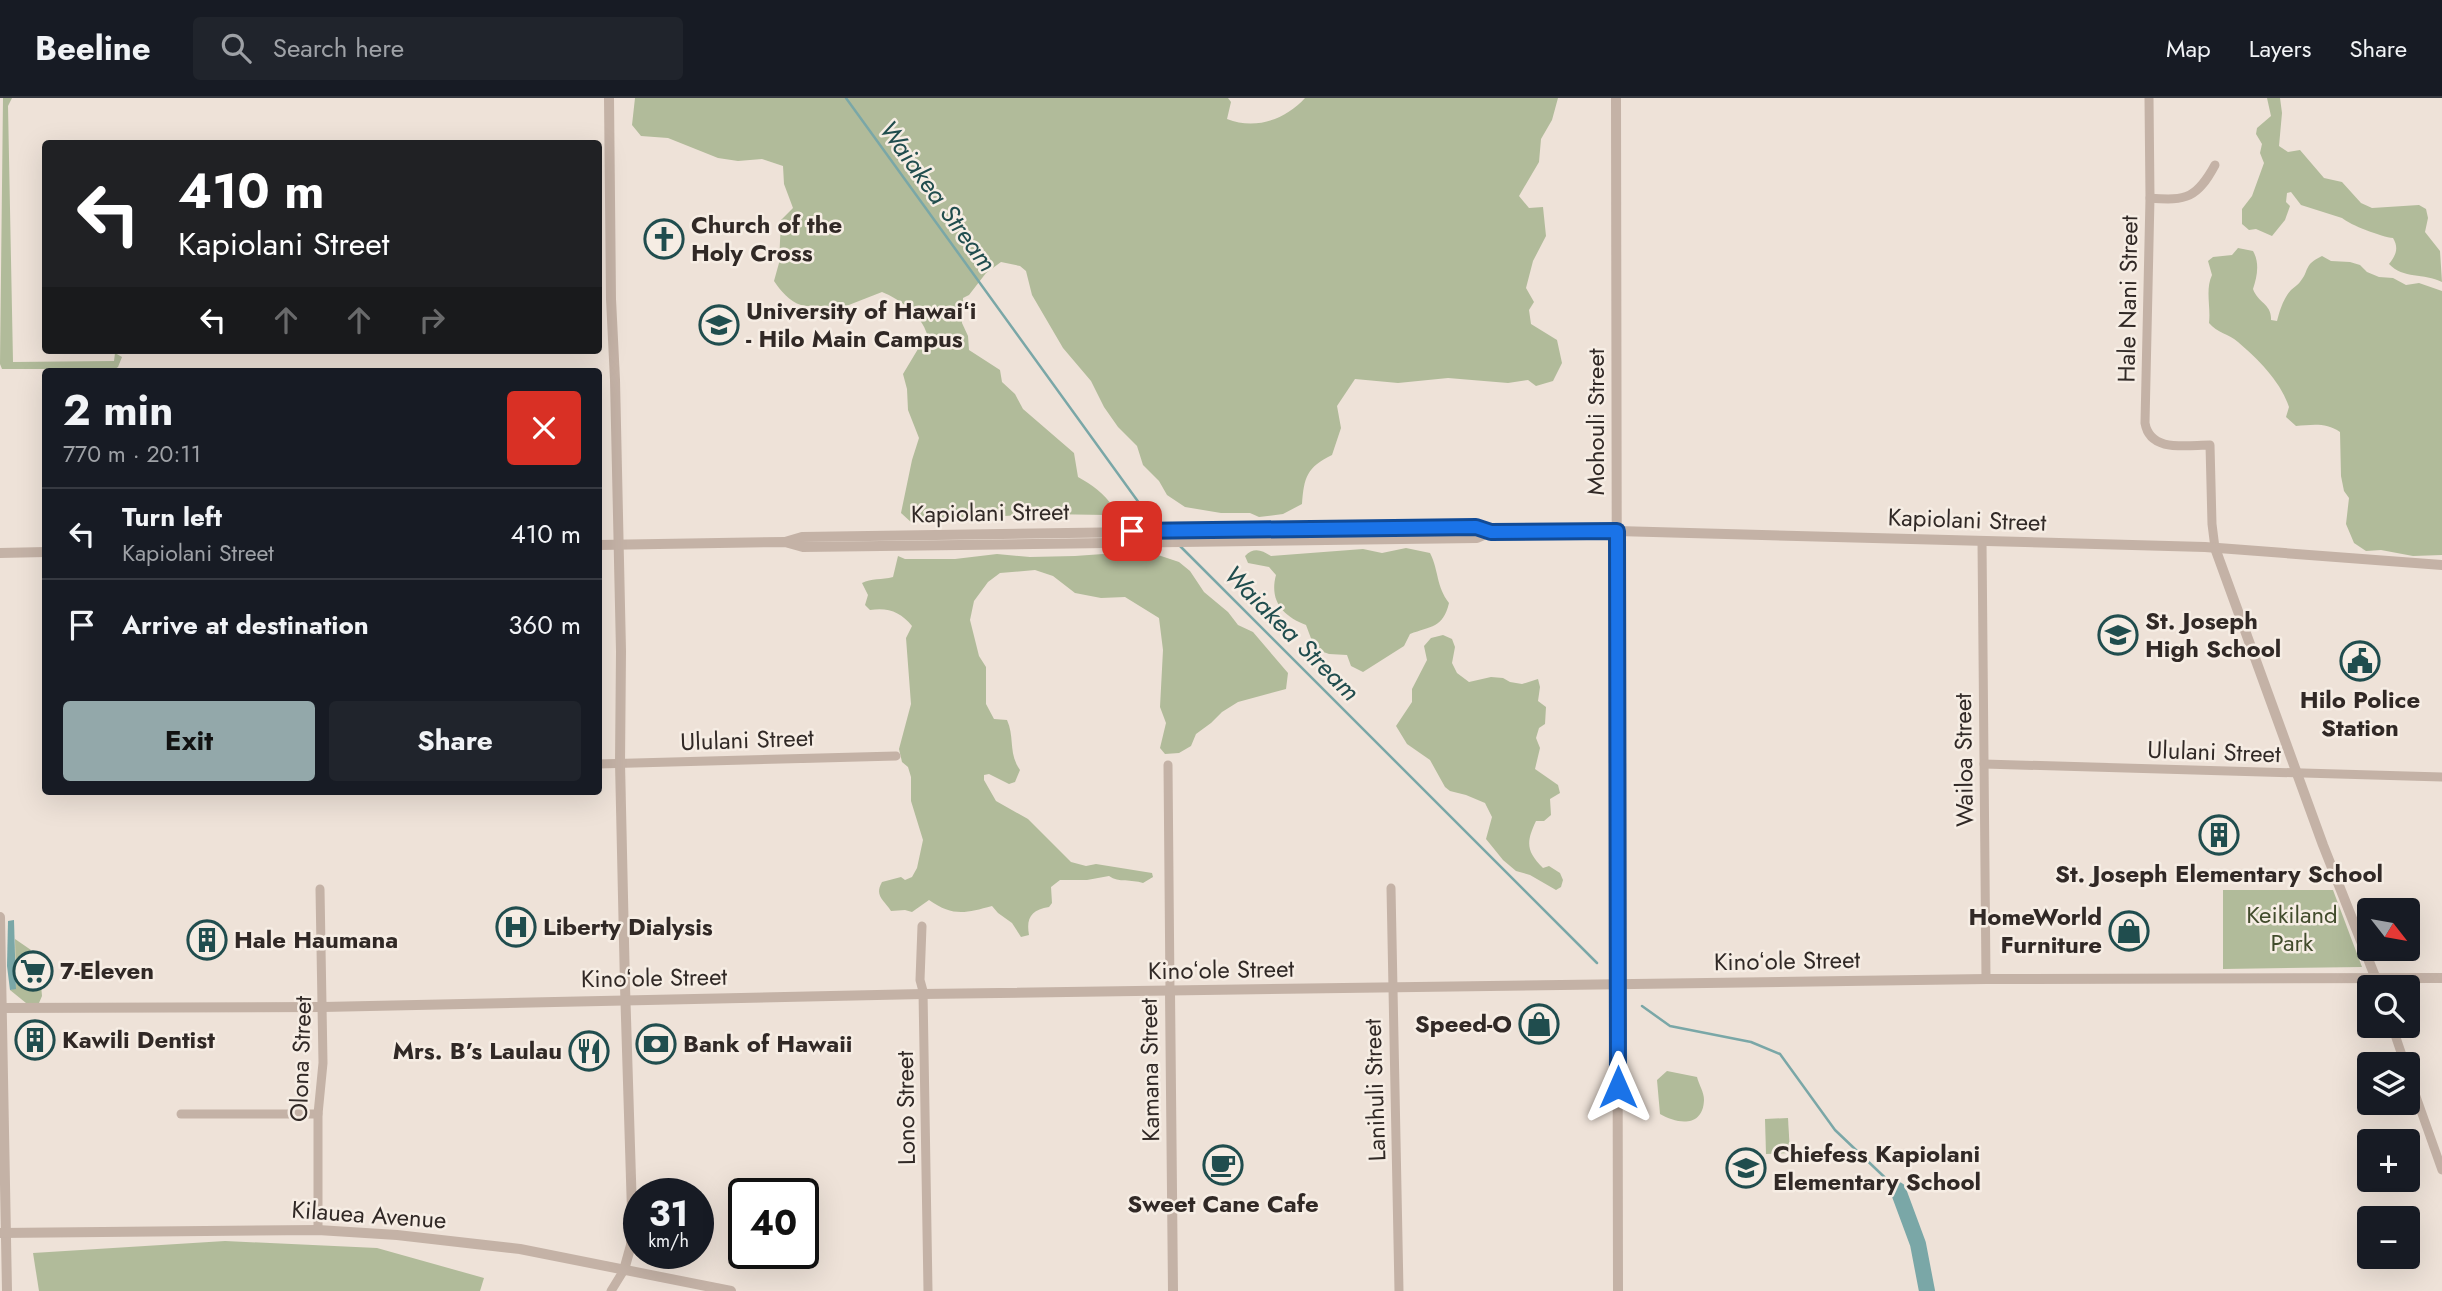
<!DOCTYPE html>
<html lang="en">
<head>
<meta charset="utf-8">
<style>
  body { margin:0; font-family:Jost,sans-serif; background:#20242c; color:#f1f3f6; height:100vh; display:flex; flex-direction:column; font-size:26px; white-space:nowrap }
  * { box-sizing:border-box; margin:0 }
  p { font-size:23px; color:#9ea1a6 }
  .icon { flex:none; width:38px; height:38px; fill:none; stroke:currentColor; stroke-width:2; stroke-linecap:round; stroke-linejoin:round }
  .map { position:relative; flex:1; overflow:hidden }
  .side { position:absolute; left:42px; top:270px; width:560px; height:427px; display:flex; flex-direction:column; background:#171b24; border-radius:7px; box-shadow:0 7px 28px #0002 }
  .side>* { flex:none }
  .hud { position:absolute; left:42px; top:42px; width:560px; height:214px; border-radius:7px; box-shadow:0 7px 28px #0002; background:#202124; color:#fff; overflow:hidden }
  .needle { width:46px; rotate:121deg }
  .tools { position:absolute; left:2357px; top:800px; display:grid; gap:14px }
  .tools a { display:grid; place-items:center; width:63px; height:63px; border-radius:7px; background:#171b24; box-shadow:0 7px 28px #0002; font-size:35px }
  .speed { position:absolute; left:623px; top:1080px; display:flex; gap:14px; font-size:35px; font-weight:700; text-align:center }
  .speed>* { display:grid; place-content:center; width:91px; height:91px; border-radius:50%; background:#171b24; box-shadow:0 7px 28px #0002; line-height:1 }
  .speed small { font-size:18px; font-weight:400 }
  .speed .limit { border:4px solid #111; border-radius:10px; background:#fff; color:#111 }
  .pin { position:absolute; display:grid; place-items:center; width:60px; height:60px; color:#fff; margin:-30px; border-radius:14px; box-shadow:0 4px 10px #0006 }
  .me { position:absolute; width:77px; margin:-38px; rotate:0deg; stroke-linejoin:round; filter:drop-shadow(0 0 5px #0008) }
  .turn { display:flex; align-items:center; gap:24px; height:147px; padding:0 21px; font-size:32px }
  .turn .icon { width:91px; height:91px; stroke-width:2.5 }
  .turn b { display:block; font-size:49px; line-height:60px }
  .lanes { display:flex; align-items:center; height:66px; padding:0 21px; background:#0003; justify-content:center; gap:35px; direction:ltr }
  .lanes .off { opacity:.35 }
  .round { display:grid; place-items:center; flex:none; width:74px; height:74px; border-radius:7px; background:#20242c }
  .headline { display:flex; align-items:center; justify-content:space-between; height:119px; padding:0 21px }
  h1 { font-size:42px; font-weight:700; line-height:52px }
  .action { display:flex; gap:14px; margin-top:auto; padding:14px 21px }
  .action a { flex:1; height:80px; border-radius:7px; background:#93a8aa; color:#111; font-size:28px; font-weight:700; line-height:80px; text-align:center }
  .action a+a { background:#20242c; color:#f1f3f6 }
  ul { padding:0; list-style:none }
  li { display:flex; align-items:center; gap:21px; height:91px; padding:0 21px; border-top:2px solid #363941 }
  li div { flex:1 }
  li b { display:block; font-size:26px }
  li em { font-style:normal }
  header { display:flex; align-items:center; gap:42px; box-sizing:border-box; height:98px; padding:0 35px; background:#171b24; border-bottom:2px solid #363941 }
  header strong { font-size:33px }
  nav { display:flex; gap:38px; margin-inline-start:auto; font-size:24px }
  .search { width:490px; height:63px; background:#20242c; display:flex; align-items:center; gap:18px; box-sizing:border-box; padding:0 24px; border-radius:7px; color:#9ea1a6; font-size:26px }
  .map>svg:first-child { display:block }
  .green { fill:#b1bb9a }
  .water { fill:#7aa7a7 }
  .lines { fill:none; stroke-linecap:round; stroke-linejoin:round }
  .stream { stroke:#7aa7a7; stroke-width:2.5 }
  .river { stroke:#7aa7a7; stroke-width:16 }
  .minor { stroke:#c4b2a6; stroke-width:9 }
  .tertiary { stroke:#c4b2a6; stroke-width:10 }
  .route-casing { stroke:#114b97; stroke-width:18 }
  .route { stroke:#1a73e8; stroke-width:12 }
  .labels { text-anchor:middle; stroke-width:5; stroke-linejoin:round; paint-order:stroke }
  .poi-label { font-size:24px; font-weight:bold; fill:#312926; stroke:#f6ede4; text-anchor:start }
  .street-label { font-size:24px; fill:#312926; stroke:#f6ede4 }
  .park-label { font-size:24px; fill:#424c2c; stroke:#f6ede4 }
  .water-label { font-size:26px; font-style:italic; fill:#204d4e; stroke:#f6ede4 }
</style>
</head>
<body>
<header>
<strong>Beeline</strong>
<div class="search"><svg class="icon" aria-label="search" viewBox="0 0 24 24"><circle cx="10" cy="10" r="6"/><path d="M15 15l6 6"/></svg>Search here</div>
<nav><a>Map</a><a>Layers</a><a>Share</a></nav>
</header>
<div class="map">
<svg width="2442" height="1193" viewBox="0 0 2442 1193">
  <rect width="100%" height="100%" fill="#eee2d8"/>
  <!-- green -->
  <g class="green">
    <path d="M3,0H12L8,8L13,264L114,263L115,255L122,259L118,269L115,271H2L0,266Z"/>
    <path d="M635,0H1228L1231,4L1227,21C1255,32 1285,22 1305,0H1558L1552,22L1541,41L1539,64L1519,98L1529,110L1543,109L1546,138L1533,163L1526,190L1534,204L1529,212L1531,226L1557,242L1562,265L1553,283L1536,288L1528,282L1508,285L1448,280L1398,285L1355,281L1337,308L1341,330L1332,357C1307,369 1304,379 1302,406L1283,416L1259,419L1250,415H1221L1185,409L1167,397L1159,383L1143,367L1137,348L1118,329L1104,309L1091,283L1063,250L1032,197L1026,173L1020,168L1001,164L986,175L969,197L963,200L962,225L968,238L969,252L1000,272L1002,284L1015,296L1023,311L1074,355L1078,379C1092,387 1104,395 1113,409L1107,417L1043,416L951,421L935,418L912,425L901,415L912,362L919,340L908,312L907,291L903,276L927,236C922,218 900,201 882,194L836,212C819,205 815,210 801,207C790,204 780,192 774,183L779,165L781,122L793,110L784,86L783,68L762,61L738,63L718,60L668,40L641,38L632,27Z"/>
    <path d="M2267,0H2280L2282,15L2279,48L2288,54L2300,52L2324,80L2342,84L2361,105L2372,110L2419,107L2426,111L2428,120L2425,134L2440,153L2442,184C2424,175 2403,181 2389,166C2396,157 2399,150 2393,140C2382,139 2350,127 2342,120L2301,107L2291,94L2287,95L2286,104L2290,108L2285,122L2272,138L2256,131L2249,132L2242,126V111L2252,98L2264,65L2260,55L2262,46L2256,36L2257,30L2271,18Z"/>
    <path d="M2238,150L2253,153C2260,165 2257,179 2253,191C2258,205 2272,206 2271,222L2277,223C2280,212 2283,201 2291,192C2294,189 2298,187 2300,184C2310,172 2303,167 2322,158L2331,163L2350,164L2360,167L2367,174L2379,179L2393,180L2406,187L2419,185L2442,193V457L2413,458L2381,452L2366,453L2354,445L2346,426L2349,400L2344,393L2341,378L2340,334C2326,324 2311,327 2296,328L2286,319L2289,309C2281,284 2258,261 2238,244C2229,236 2217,235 2209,225C2211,209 2205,192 2212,177L2208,163L2213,159L2232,157Z"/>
    <path d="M1406,450L1430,455C1439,473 1436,488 1449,505C1443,530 1431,528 1410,536L1404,548L1363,574L1351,568L1347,557L1329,556L1315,551L1306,527C1283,518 1269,503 1276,477L1269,469L1248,465L1245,458C1254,449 1261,452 1271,458L1363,451L1382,455Z"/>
    <path d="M1131,454L1152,455L1179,464L1190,473L1204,494L1228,514L1238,527L1253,534L1288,575L1286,591L1238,604L1222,614L1211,625L1196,636L1191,648L1179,655L1165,656L1160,650L1166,625L1160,609L1163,552L1159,520L1125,499L1101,500L1075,495L1053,478L1035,472L1000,475L988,484L974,503L970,522L979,558L986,569V606L994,621L1007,622C1015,640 1008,655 1020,672L1015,684L1009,686L989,676L984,677V682L996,703L1028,721L1071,764L1086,768L1096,766L1152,775L1153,779L1143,785C1131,781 1119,785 1109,778L1087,782H1060L1051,789L1052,805L1049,809C1031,812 1026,820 1029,837L1021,839L1012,825L998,815L992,808C966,815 953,819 929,802L912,814L905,812L891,813C884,802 874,798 882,784L901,779L905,782L912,779L917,770L923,742L911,703V679L908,669L902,664L899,651L911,606L906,540L912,528C901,514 888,509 870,512L865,507L868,497L862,485C871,480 882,482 893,479L898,458L905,461H955L997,456L1030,459L1075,458Z"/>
    <path d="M1443,537L1452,541L1455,549L1452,565L1457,575L1469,584L1491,579L1503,580L1510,584L1522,586L1538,581L1540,589L1538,603L1546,609L1545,626L1539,630L1536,640L1540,650L1535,671L1558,687L1560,695L1550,701L1551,717L1544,723H1536C1526,744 1526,753 1543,770L1549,768L1560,775L1563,782L1561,789L1556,792L1530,777L1516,773L1503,762L1486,741L1492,719L1485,705L1466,697L1450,693L1445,689L1430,662L1407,646L1396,628L1412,604V591L1427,562L1424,548L1431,540Z"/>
    <path d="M2223,792H2333L2362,869L2223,871Z"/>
    <path d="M15,841L31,852L23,860V887H41L42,898L39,905H26L10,892L16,890Z"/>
    <path d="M1667,973L1697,979C1699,987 1704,994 1704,1002C1703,1030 1677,1026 1660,1016L1657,982Z"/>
    <path d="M1788,1020L1790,1055L1766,1056L1765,1021Z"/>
    <path d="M225,1143L377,1150L484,1180L480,1193H39L33,1155Z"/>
  </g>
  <!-- water -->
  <path class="water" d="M14,822L16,891L10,892L7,868L8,823Z"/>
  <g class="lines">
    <!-- stream -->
    <g class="stream">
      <path d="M846,0L1142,409L1163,431"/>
      <path d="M1180,448L1597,865"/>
      <path d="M1642,908L1670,928L1751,944L1780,956L1835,1032L1898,1092"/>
    </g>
    <!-- river -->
    <path class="river" d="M1898,1092L1918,1146L1927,1193"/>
    <!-- minor -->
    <g class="minor">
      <path d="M2149,0L2150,100L2145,325C2150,355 2187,347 2210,347L2212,426L2215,450"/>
      <path d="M2150,100C2187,103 2197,100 2215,67"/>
      <path d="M1982,443L1986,881"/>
      <path d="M598,666L896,658"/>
      <path d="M1984,666L2442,679"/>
      <path d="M1168,667L1170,894"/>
      <path d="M1391,790L1399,1193"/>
      <path d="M922,828L920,882L923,893L928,1193"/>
      <path d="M2392,928L2405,966"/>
      <path d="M2408,976L2442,1072"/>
      <path d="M181,1016H318"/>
      <path d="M318,1132V1016L323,965L320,791"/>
      <path d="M611,1193L624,1172"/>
    </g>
    <!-- tertiary -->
    <g class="tertiary">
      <path d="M609,0L611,201L615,282L621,553L620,665L625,888L632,1113L631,1147L624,1172"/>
      <path d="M1616,0L1618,1193"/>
      <path d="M785,444L802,439L1476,429L1491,434L1617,433L2205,449L2442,467"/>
      <path d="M598,447L785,444L803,449L1477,440L1491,434"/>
      <path d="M2215,450L2323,747L2376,881"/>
      <path d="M0,455L46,454"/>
      <path d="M0,819L7,1193"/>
      <path d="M1170,894L1173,1193"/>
      <path d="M0,910L323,909L923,896L1986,881L2442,880"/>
      <path d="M0,1135L318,1132L397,1137L520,1151L731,1193"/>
    </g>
  </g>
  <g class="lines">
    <!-- route casing -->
    <g class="route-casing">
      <path id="route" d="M1132,433L1476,429L1491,434L1617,433L1618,989"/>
    </g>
    <!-- route -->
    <use href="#route" class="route"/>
  </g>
  <!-- icons -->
  <defs>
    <g id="church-ring" transform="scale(2.0125)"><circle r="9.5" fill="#f6ede4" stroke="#204d4e" stroke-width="1.5"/><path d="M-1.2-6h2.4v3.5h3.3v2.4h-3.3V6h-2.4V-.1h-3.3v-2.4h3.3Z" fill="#204d4e"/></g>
    <g id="university-ring" transform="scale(2.0125)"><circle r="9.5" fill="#f6ede4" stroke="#204d4e" stroke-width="1.5"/><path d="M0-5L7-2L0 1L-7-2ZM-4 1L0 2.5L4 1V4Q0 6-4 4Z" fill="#204d4e"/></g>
    <g id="school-ring" transform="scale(2.0125)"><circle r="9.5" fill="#f6ede4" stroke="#204d4e" stroke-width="1.5"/><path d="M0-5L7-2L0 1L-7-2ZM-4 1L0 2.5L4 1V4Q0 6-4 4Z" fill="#204d4e"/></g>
    <g id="civic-ring" transform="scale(2.0125)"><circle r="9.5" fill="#f6ede4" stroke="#204d4e" stroke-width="1.5"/><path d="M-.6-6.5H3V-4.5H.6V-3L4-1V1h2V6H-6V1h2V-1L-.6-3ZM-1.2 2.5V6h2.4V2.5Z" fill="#204d4e"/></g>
    <g id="building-ring" transform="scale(2.0125)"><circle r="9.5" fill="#f6ede4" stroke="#204d4e" stroke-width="1.5"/><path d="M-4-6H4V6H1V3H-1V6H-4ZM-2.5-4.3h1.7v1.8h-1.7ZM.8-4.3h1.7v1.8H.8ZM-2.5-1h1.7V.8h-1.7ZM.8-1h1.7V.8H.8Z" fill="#204d4e"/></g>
    <g id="hospital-ring" transform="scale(2.0125)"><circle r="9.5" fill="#f6ede4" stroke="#204d4e" stroke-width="1.5"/><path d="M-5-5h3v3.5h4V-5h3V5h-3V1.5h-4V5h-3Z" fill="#204d4e"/></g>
    <g id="shop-ring" transform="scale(2.0125)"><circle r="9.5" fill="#f6ede4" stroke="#204d4e" stroke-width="1.5"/><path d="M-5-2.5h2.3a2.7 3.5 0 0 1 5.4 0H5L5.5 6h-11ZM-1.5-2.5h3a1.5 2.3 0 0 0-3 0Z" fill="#204d4e"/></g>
    <g id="supermarket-ring" transform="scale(2.0125)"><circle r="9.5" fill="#f6ede4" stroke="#204d4e" stroke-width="1.5"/><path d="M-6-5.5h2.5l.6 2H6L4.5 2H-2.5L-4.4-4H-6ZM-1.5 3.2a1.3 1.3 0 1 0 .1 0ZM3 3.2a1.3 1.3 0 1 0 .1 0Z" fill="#204d4e"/></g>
    <g id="bank-ring" transform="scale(2.0125)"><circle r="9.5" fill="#f6ede4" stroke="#204d4e" stroke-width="1.5"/><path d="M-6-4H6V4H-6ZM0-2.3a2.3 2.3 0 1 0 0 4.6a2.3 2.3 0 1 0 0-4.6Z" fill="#204d4e"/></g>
    <g id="restaurant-ring" transform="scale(2.0125)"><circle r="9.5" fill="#f6ede4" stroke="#204d4e" stroke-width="1.5"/><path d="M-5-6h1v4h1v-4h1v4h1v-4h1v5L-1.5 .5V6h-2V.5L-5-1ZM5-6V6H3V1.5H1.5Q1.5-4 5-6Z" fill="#204d4e"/></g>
    <g id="cafe-ring" transform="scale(2.0125)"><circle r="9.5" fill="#f6ede4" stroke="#204d4e" stroke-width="1.5"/><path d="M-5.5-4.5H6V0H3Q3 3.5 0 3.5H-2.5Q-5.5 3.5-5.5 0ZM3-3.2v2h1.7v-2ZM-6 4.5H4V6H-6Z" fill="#204d4e"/></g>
  </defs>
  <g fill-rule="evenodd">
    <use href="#church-ring" x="664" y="141"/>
    <use href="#university-ring" x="719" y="227"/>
    <use href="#school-ring" x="2118" y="537"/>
    <use href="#civic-ring" x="2360" y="563"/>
    <use href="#building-ring" x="2219" y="737"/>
    <use href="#hospital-ring" x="516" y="829"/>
    <use href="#shop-ring" x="2129" y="833"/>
    <use href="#building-ring" x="207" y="842"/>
    <use href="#supermarket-ring" x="33" y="873"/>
    <use href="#shop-ring" x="1539" y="926"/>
    <use href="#building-ring" x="35" y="942"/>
    <use href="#bank-ring" x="656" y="946"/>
    <use href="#restaurant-ring" x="589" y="953"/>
    <use href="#cafe-ring" x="1223" y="1067"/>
    <use href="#school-ring" x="1746" y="1070"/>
  </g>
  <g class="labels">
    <!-- poi labels -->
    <g class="poi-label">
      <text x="691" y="135">Church of the<tspan x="691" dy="28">Holy Cross</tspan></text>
      <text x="746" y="221">University of Hawaiʻi<tspan x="746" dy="28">- Hilo Main Campus</tspan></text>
      <text x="2145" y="531">St. Joseph<tspan x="2145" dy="28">High School</tspan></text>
      <text x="2360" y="610" text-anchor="middle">Hilo Police<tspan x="2360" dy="28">Station</tspan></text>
      <text x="2219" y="784" text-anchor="middle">St. Joseph Elementary School</text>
      <text x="2102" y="827" text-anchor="end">HomeWorld<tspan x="2102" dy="28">Furniture</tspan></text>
      <text x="543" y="837">Liberty Dialysis</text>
      <text x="234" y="850">Hale Haumana</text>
      <text x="60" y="881">7-Eleven</text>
      <text x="1512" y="934" text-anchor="end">Speed-O</text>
      <text x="62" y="950">Kawili Dentist</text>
      <text x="683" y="954">Bank of Hawaii</text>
      <text x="562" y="961" text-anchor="end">Mrs. B’s Laulau</text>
      <text x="1773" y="1064">Chiefess Kapiolani<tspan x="1773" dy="28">Elementary School</tspan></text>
      <text x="1223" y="1114" text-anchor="middle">Sweet Cane Cafe</text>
    </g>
    <!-- street labels -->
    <g class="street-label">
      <text transform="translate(2128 201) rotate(-89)" y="8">Hale Nani Street</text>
      <text transform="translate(1596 324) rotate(-90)" y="8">Mohouli Street</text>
      <text transform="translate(990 415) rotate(-1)" y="8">Kapiolani Street</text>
      <text transform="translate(1967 422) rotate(2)" y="8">Kapiolani Street</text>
      <text transform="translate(747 642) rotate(-2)" y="8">Ululani Street</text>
      <text transform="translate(2214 654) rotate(2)" y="8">Ululani Street</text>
      <text transform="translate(1964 662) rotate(-91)" y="8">Wailoa Street</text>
      <text transform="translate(1787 863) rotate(-1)" y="8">Kinoʻole Street</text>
      <text transform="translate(1221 872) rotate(-1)" y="8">Kinoʻole Street</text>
      <text transform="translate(654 880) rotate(-1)" y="8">Kinoʻole Street</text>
      <text transform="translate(301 961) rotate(-88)" y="8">Olona Street</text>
      <text transform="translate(1150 972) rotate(-91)" y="8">Kamana Street</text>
      <text transform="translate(1375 992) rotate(-92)" y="8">Lanihuli Street</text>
      <text transform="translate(906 1010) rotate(-91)" y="8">Lono Street</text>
      <text transform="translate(369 1117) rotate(4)" y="8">Kilauea Avenue</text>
    </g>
    <!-- park labels -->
    <g class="park-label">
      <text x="2292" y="825">Keikiland<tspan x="2292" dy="28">Park</tspan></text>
    </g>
    <!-- water labels -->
    <g class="water-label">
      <text transform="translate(938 98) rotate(54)" y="9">Waiakea Stream</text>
      <text transform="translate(1292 535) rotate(45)" y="9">Waiakea Stream</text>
    </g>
  </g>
</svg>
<div class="tools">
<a><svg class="needle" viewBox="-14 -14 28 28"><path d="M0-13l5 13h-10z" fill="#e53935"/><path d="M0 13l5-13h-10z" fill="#9ea1a6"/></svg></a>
<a><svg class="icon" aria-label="search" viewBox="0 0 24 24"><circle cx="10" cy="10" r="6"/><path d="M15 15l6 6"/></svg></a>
<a><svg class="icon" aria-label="layers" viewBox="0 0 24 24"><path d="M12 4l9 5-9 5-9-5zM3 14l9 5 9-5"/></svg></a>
<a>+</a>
<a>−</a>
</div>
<div class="speed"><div>31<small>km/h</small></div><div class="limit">40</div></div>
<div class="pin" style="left:1132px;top:433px;background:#d93025"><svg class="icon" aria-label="arrive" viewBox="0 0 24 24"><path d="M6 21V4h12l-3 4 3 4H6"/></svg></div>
<svg class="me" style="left:1618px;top:989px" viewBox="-20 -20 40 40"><path d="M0-17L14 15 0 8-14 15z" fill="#1a73e8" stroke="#fff" stroke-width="4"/></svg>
<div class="hud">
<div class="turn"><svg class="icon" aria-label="left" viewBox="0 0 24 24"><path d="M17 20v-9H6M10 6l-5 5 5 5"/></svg><div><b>410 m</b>Kapiolani Street</div></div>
<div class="lanes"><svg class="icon" aria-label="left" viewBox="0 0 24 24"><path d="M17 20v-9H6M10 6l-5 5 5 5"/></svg><svg class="icon off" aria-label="ahead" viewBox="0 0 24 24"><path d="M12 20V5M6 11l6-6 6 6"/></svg><svg class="icon off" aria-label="ahead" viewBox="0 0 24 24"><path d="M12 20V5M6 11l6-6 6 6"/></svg><svg class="icon off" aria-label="right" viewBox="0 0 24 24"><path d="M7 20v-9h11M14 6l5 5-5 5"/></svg></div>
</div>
<section class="side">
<div class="headline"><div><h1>2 min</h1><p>770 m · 20:11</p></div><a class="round" style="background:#d93025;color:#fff"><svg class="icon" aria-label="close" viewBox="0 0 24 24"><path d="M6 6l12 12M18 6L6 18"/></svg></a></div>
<ul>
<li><svg class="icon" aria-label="left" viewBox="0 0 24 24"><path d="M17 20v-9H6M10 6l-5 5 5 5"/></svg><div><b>Turn left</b><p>Kapiolani Street</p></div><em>410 m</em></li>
<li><svg class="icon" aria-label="arrive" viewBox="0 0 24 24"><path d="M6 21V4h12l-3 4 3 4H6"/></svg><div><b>Arrive at destination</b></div><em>360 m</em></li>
</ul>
<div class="action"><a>Exit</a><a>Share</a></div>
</section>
</div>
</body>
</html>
